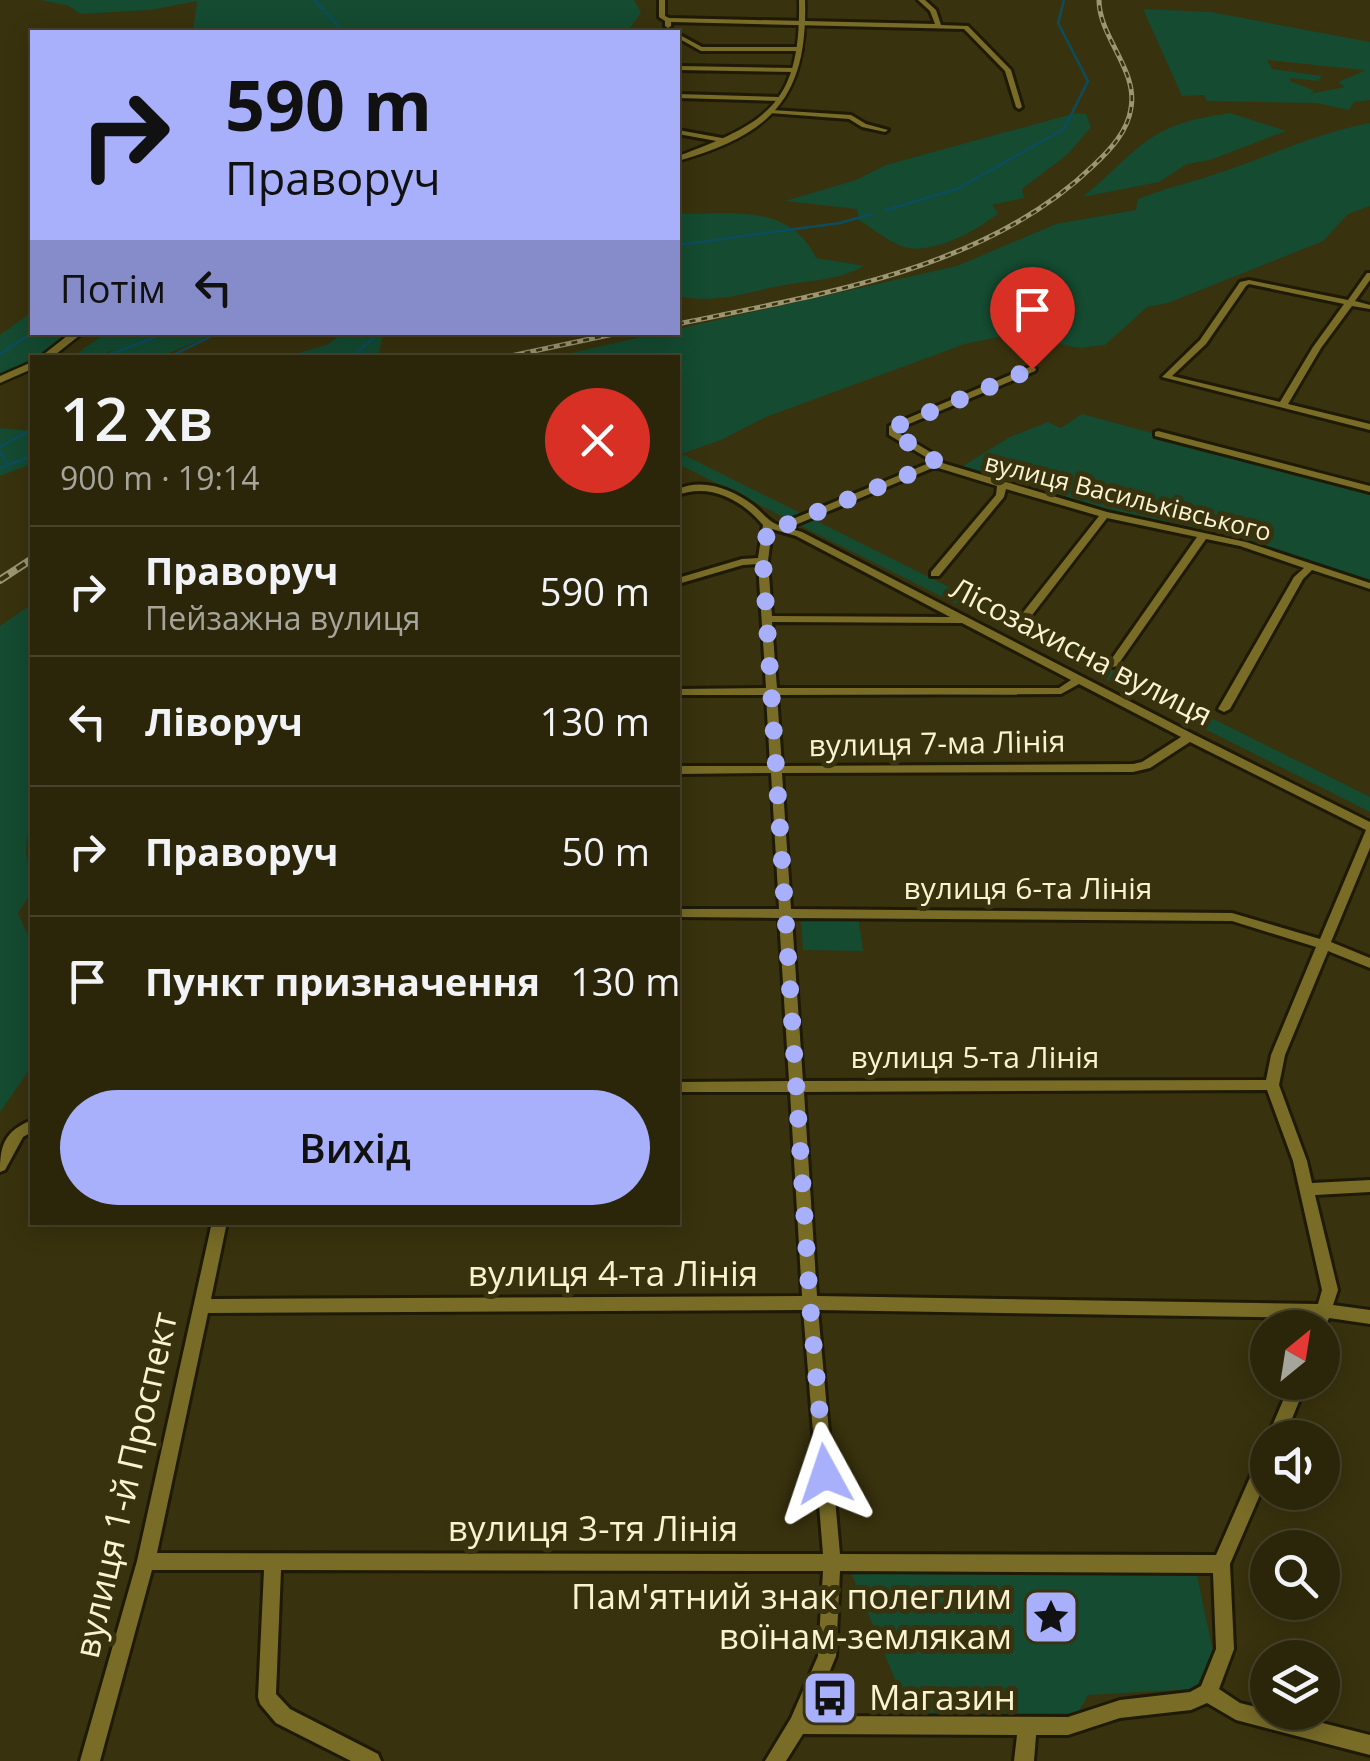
<!DOCTYPE html>
<html lang="uk">
<head>
<meta charset="utf-8">
<style>
  body { margin:0; font-family:"Open Sans",sans-serif; background:#332e13; color:#f1f3f6; height:100vh; display:flex; flex-direction:column; font-size:38px; white-space:nowrap }
  * { box-sizing:border-box; margin:0 }
  p { font-size:32px; color:#a6a59c }
  .icon { flex:none; width:55px; height:55px; fill:none; stroke:currentColor; stroke-width:2; stroke-linecap:round; stroke-linejoin:round }
  .map { position:relative; flex:1; overflow:hidden }
  .details { position:absolute; left:30px; top:355px; width:650px; height:870px; display:flex; flex-direction:column; background:#2b260a; border-radius:0px; box-shadow:0 5px 25px #0003,0 0 0 2px #47432b }
  .details>* { flex:none }
  .top-card { position:absolute; left:30px; top:30px; width:650px; height:305px; border-radius:0px; box-shadow:0 5px 25px #0003,0 0 0 2px #47432b; background:#a8b0fc; color:#111; overflow:hidden }
  .needle { width:65px; rotate:30deg }
  .tools { position:absolute; left:1250px; top:1310px; display:grid; gap:20px }
  .tools a { display:grid; place-items:center; width:90px; height:90px; border-radius:50%; background:#2b260a; box-shadow:0 5px 25px #0003,0 0 0 2px #47432b; font-size:50px }
  .pin { position:absolute; display:grid; place-items:center; width:85px; height:85px; color:#fff; margin:-102px -42px; border-radius:50% 50% 50% 0; rotate:-45deg; box-shadow:0 0 10px #0007 }
  .pin .icon { rotate:45deg }
  .me { position:absolute; width:110px; margin:-55px; rotate:355deg; stroke-linejoin:round; filter:drop-shadow(0 0 8px #0008) }
  .turn { display:flex; align-items:center; gap:35px; height:210px; padding:0 30px; font-size:45px }
  .turn .icon { width:130px; height:130px; stroke-width:2.5 }
  .turn b { display:block; font-size:70px; line-height:85px }
  .then { display:flex; align-items:center; height:95px; padding:0 30px; background:#0003; gap:20px; font-size:38px }
  .round { display:grid; place-items:center; flex:none; width:105px; height:105px; border-radius:52px; background:#332e13 }
  .overview { display:flex; align-items:center; justify-content:space-between; height:170px; padding:0 30px }
  h1 { font-size:60px; font-weight:600; line-height:75px }
  .action { display:flex; gap:20px; margin-top:auto; padding:20px 30px }
  .action a { flex:1; height:115px; border-radius:60px; background:#a8b0fc; color:#111; font-size:40px; font-weight:600; line-height:115px; text-align:center }
  ul { padding:0; list-style:none }
  li { display:flex; align-items:center; gap:30px; height:130px; padding:0 30px; border-top:2px solid #47432b }
  li div { flex:1 }
  li b { display:block; font-size:38px }
  li em { font-style:normal }
  .map>svg:first-child { display:block }
  .green { fill:#144b31; fill-rule:evenodd }
  .lines { fill:none; stroke-linecap:round; stroke-linejoin:round }
  .stream { stroke:#0c4d5d; stroke-width:2.5 }
  .minor-casing { stroke:#1e1a05; stroke-width:6 }
  .tertiary-casing { stroke:#1e1a05; stroke-width:5 }
  .minor { fill:#786c27; fill-rule:evenodd }
  .tertiary { fill:#786c27; fill-rule:evenodd }
  .rail-far1-casing { stroke:#9c9673; stroke-width:5 }
  .rail-casing { stroke:#9c9673; stroke-width:8 }
  .rail-far1 { stroke:#39320e; stroke-width:2.5; stroke-dasharray:6; stroke-linecap:butt }
  .rail { stroke:#39320e; stroke-width:4; stroke-dasharray:10; stroke-linecap:butt }
  .route { stroke:#a8b0fc; stroke-width:18; stroke-dasharray:0 32.4 }
  .labels { text-anchor:middle; stroke-width:10; stroke-linejoin:round; paint-order:stroke }
  .far-street-label { font-size:25px; fill:#f9f3d2; stroke:#39320e }
  .street-label { font-size:30px; fill:#f9f3d2; stroke:#39320e }
  .near-street-label { font-size:35px; fill:#f9f3d2; stroke:#39320e }
  .near-poi-label { font-size:35px; fill:#f9f3d2; stroke:#39320e; text-anchor:end }
</style>
</head>
<body>
<div class="map">
<svg width="1370" height="1761" viewBox="0 0 1370 1761">
  <rect width="100%" height="100%" fill="#39320e"/>
  <!-- green -->
  <g class="green">
    <path d="M41,0H634L641,13L627,32H193L197,1L150,10L80,14L69,6Z"/>
    <path d="M1143,9L1211,12L1370,42V100L1354,102L1349,110L1316,103L1207,101L1204,95L1182,96ZM1267,60L1363,70L1364,71L1338,82L1345,87L1309,94L1315,91L1290,81V78L1318,81L1322,76L1272,69Z"/>
    <path d="M1076,113L1086,114L1091,127L1068,154L1022,189L1024,198L992,205L998,213C978,231 928,257 901,246C886,240 872,228 859,220L857,209L785,201L856,180L886,165Z"/>
    <path d="M1230,113L1286,131L1210,160L1187,164L1159,182L1083,197C1144,146 1145,125 1230,113Z"/>
    <path d="M1370,123V206L1348,214L1323,241L1168,303L1147,307L1105,345L1079,348L1013,334L965,344L766,417L721,440L678,455V358L553,357L957,266L1056,224L1136,210L1138,199C1163,189 1188,183 1213,175C1265,158 1316,133 1370,123Z"/>
    <path d="M678,214C731,215 789,202 816,258L865,266C832,282 814,279 780,286C744,293 714,304 678,296Z"/>
    <path d="M32,312V332L74,333L39,357L32,358L31,363L0,378V335Z"/>
    <path d="M106,333H166L120,350L172,333H217L159,357H102L115,349L98,357H72Z"/>
    <path d="M343,333H391L382,338L378,357H283L327,345Z"/>
    <path d="M1082,414L1370,492V582C1326,570 1283,552 1239,541C1145,518 1048,503 958,469L1010,437L1048,422L1061,428Z"/>
    <path d="M0,428L32,431V464L0,476Z"/>
    <path d="M684,455L1370,797V812L678,464V457Z"/>
    <path d="M32,604V794L26,851L32,891L18,913L32,945V1066L0,1112V626Z"/>
    <path d="M801,921H859L863,951L803,950Z"/>
    <path d="M850,1570H1196L1213,1652L1196,1689L1088,1695L1078,1713L910,1716Z"/>
  </g>
  <g class="lines">
    <!-- stream -->
    <g class="stream">
      <path d="M314,0L344,32"/>
      <path d="M886,210L957,189L1064,129L1088,81L1058,23L1064,0"/>
      <path d="M678,245L840,223L872,214"/>
      <path d="M0,354L34,332"/>
      <path d="M101,358L168,332"/>
      <path d="M167,358L220,332"/>
      <path d="M351,358L380,332"/>
      <path d="M0,447L32,429"/>
      <path d="M0,452L8,465"/>
      <path d="M0,468L32,456"/>
    </g>
    <!-- minor casing -->
    <g class="minor-casing">
      <g id="minor">
        <path d="M659,0H665V16L669,18L935,24L930,11L918,0H925L936,10L941,25L968,26L1011,70L1022,107L1019,109L1016,107L1005,71L964,29L671,22V26L668,28L665,26V21L659,17Z"/>
        <path d="M678,34L702,47H799L802,49L799,51H701L678,38Z"/>
        <path d="M678,66L794,68L797,70L794,72L678,70Z"/>
        <path d="M678,94L779,97L782,99L779,101L678,98Z"/>
        <path d="M772,110L851,115L866,124L888,130L885,132L862,127L849,119L770,113V111Z"/>
        <path d="M678,130L722,138L725,140L722,142L678,134Z"/>
        <path d="M1367,273H1370V280L1355,301L1370,305V309L1352,306L1321,348L1288,404L1370,424V430L1162,377L1200,340L1240,282L1249,280L1348,300ZM1249,284L1344,304L1313,347L1280,402L1172,376L1206,344L1246,286Z"/>
        <path d="M1032,366L1036,369L1035,371L897,429V432L937,456L939,462L1107,512L1246,542L1370,583V589L1312,570L1303,579L1230,709L1224,712L1218,709L1294,577L1304,568L1240,546L1206,539L1117,666L1113,667L1108,664L1197,537L1107,518L1029,619H1021V615L1099,516L1006,489L1004,497L939,576H931V572L996,495L997,486L935,467L788,528L802,532L1193,734L1370,822V848L1331,942L1370,958V968L1328,951L1285,1055L1279,1085L1307,1161L1312,1183L1370,1180V1192L1315,1195L1338,1290L1333,1305L1370,1310V1324L1329,1318L1322,1333V1328H1310L1313,1318L818,1310L840,1554L1216,1555L1262,1450L1268,1447V1476L1230,1564L1234,1649L1219,1689L1240,1703L1268,1710V1712H1279L1370,1735V1755L1236,1720L1207,1703L1191,1710L1120,1718L1068,1735H1036L1034,1761H1014L1017,1735L803,1734L786,1761H765L791,1718L818,1656L823,1571L281,1570L276,1694L290,1709L378,1754L381,1761H351L276,1723L260,1704L258,1697L264,1570H152L100,1761H80L137,1561L212,1222H227L211,1299L802,1296L790,1092H678V1082L789,1081L779,918L678,917V909H779L771,773L678,774V766H770L766,695H678V689L766,688L758,564L743,565L678,584V578L742,559L758,558L763,525C742,500 710,483 678,495V489C703,478 732,489 753,505C762,512 768,521 778,525L929,463V459L889,435V426ZM772,529L796,536L950,617L772,616L768,561ZM772,622L962,623L1071,680L1059,688H777ZM1079,684L1181,737L1142,762L1133,764L782,766L777,695L1061,694ZM1190,742L1366,830L1320,939L1232,913L791,909L782,773L1133,772L1150,768ZM792,918L1232,921L1316,947L1271,1055L1266,1080L803,1081ZM1267,1090L1293,1161L1322,1290L1318,1304L817,1296L804,1092ZM803,1310L823,1554L157,1553L208,1313ZM840,1571L1213,1573L1216,1649L1201,1686L1190,1692L1120,1700L1068,1717L811,1716L836,1656Z"/>
        <path d="M1158,431L1370,486V492L1155,436V432Z"/>
        <path d="M32,1120V1132L23,1137L5,1170L0,1172C0,1144 5,1131 32,1120Z"/>
        <path d="M1291,1382H1307L1284,1438H1268V1440L1267,1438Z"/>
      </g>
    </g>
    <!-- tertiary casing -->
    <g class="tertiary-casing">
      <g id="tertiary">
        <path d="M799,0H805C808,99 770,135 678,161V156C767,123 801,104 799,0Z"/>
        <path d="M72,332H84L51,358H39Z"/>
        <path d="M32,362V369L0,383V376Z"/>
      </g>
    </g>
    <!-- minor -->
    <use href="#minor" class="minor"/>
    <!-- tertiary -->
    <use href="#tertiary" class="tertiary"/>
    <!-- rail-far1 casing -->
    <g class="rail-far1-casing">
      <g id="rail-far1">
        <path d="M678,324C820,294 986,270 1094,165C1110,150 1128,131 1131,108C1138,70 1099,37 1099,0"/>
        <path d="M501,358L623,332"/>
      </g>
    </g>
    <!-- rail casing -->
    <g class="rail-casing">
      <path id="rail" d="M0,580L32,559"/>
    </g>
    <!-- rail-far1 -->
    <use href="#rail-far1" class="rail-far1"/>
    <!-- rail -->
    <use href="#rail" class="rail"/>
  </g>
  <g class="lines">
    <!-- route -->
    <path class="route" d="M825,1474L810,1304L763,561L768,525L781,527L934,464V458L892,433V428L1032,369"/>
  </g>
  <!-- icons -->
  <defs>
    <g id="sight-square" transform="scale(2.875)"><rect x="-9" y="-9" width="18" height="18" rx="4" fill="#a8b0fc" stroke="#39320e"/><path d="M0-6L1.8-2.2L6-1.7L2.9 1.2L3.7 5.4L0 3.3L-3.7 5.4L-2.9 1.2L-6-1.7L-1.8-2.2Z" fill="#111"/></g>
    <g id="bus-square" transform="scale(2.875)"><rect x="-9" y="-9" width="18" height="18" rx="4" fill="#a8b0fc" stroke="#39320e"/><path d="M-5-6H5V4H4V6H2V4H-2V6H-4V4H-5ZM-3.5-4V0h7V-4ZM-3.5 1.2v1.5H-2V1.2ZM2 1.2v1.5H3.5V1.2Z" fill="#111"/></g>
  </defs>
  <g fill-rule="evenodd">
    <use href="#sight-square" x="1051" y="1617"/>
    <use href="#bus-square" x="830" y="1698"/>
  </g>
  <g class="labels">
    <!-- far-street labels -->
    <g class="far-street-label">
      <text transform="translate(1128 497) rotate(14)" y="9">вулиця Васильківського</text>
    </g>
    <!-- street labels -->
    <g class="street-label">
      <text transform="translate(1081 652) rotate(27)" y="10">Лісозахисна вулиця</text>
      <text transform="translate(937 744) rotate(-1)" y="10">вулиця 7-ма Лінія</text>
      <text x="1028" y="899">вулиця 6-та Лінія</text>
      <text x="975" y="1068">вулиця 5-та Лінія</text>
    </g>
    <!-- near-street labels -->
    <g class="near-street-label">
      <text x="613" y="1286">вулиця 4-та Лінія</text>
      <text transform="translate(126 1485) rotate(-77)" y="12">вулиця 1-й Проспект</text>
      <text x="593" y="1541">вулиця 3-тя Лінія</text>
    </g>
    <!-- near-poi labels -->
    <g class="near-poi-label">
      <text x="1012" y="1609">Пам'ятний знак полеглим<tspan x="1012" dy="40">воїнам-землякам</tspan></text>
      <text x="869" y="1710" text-anchor="start">Магазин</text>
    </g>
  </g>
</svg>
<div class="tools">
<a><svg class="needle" viewBox="-14 -14 28 28"><path d="M0-13l5 13h-10z" fill="#e53935"/><path d="M0 13l5-13h-10z" fill="#a6a59c"/></svg></a>
<a><svg class="icon" aria-label="sound" viewBox="0 0 24 24"><path d="M4 9h4l5-4v14l-5-4H4zM17 9q2 3 0 6"/></svg></a>
<a><svg class="icon" aria-label="search" viewBox="0 0 24 24"><circle cx="10" cy="10" r="6"/><path d="M15 15l6 6"/></svg></a>
<a><svg class="icon" aria-label="layers" viewBox="0 0 24 24"><path d="M12 4l9 5-9 5-9-5zM3 14l9 5 9-5"/></svg></a>
</div>
<div class="pin" style="left:1032px;top:369px;background:#d93025"><svg class="icon" aria-label="arrive" viewBox="0 0 24 24"><path d="M6 21V4h12l-3 4 3 4H6"/></svg></div>
<svg class="me" style="left:825px;top:1474px" viewBox="-20 -20 40 40"><path d="M0-17L14 15 0 8-14 15z" fill="#a8b0fc" stroke="#fff" stroke-width="4"/></svg>
<div class="top-card">
<div class="turn"><svg class="icon" aria-label="right" viewBox="0 0 24 24"><path d="M7 20v-9h11M14 6l5 5-5 5"/></svg><div><b>590 m</b>Праворуч</div></div>
<div class="then">Потім<svg class="icon" aria-label="left" viewBox="0 0 24 24"><path d="M17 20v-9H6M10 6l-5 5 5 5"/></svg></div>
</div>
<section class="details">
<div class="overview"><div><h1>12 хв</h1><p>900 m · 19:14</p></div><a class="round" style="background:#d93025;color:#fff"><svg class="icon" aria-label="close" viewBox="0 0 24 24"><path d="M6 6l12 12M18 6L6 18"/></svg></a></div>
<ul>
<li><svg class="icon" aria-label="right" viewBox="0 0 24 24"><path d="M7 20v-9h11M14 6l5 5-5 5"/></svg><div><b>Праворуч</b><p>Пейзажна вулиця</p></div><em>590 m</em></li>
<li><svg class="icon" aria-label="left" viewBox="0 0 24 24"><path d="M17 20v-9H6M10 6l-5 5 5 5"/></svg><div><b>Ліворуч</b></div><em>130 m</em></li>
<li><svg class="icon" aria-label="right" viewBox="0 0 24 24"><path d="M7 20v-9h11M14 6l5 5-5 5"/></svg><div><b>Праворуч</b></div><em>50 m</em></li>
<li><svg class="icon" aria-label="arrive" viewBox="0 0 24 24"><path d="M6 21V4h12l-3 4 3 4H6"/></svg><div><b>Пункт призначення</b></div><em>130 m</em></li>
</ul>
<div class="action"><a>Вихід</a></div>
</section>
</div>
</body>
</html>
